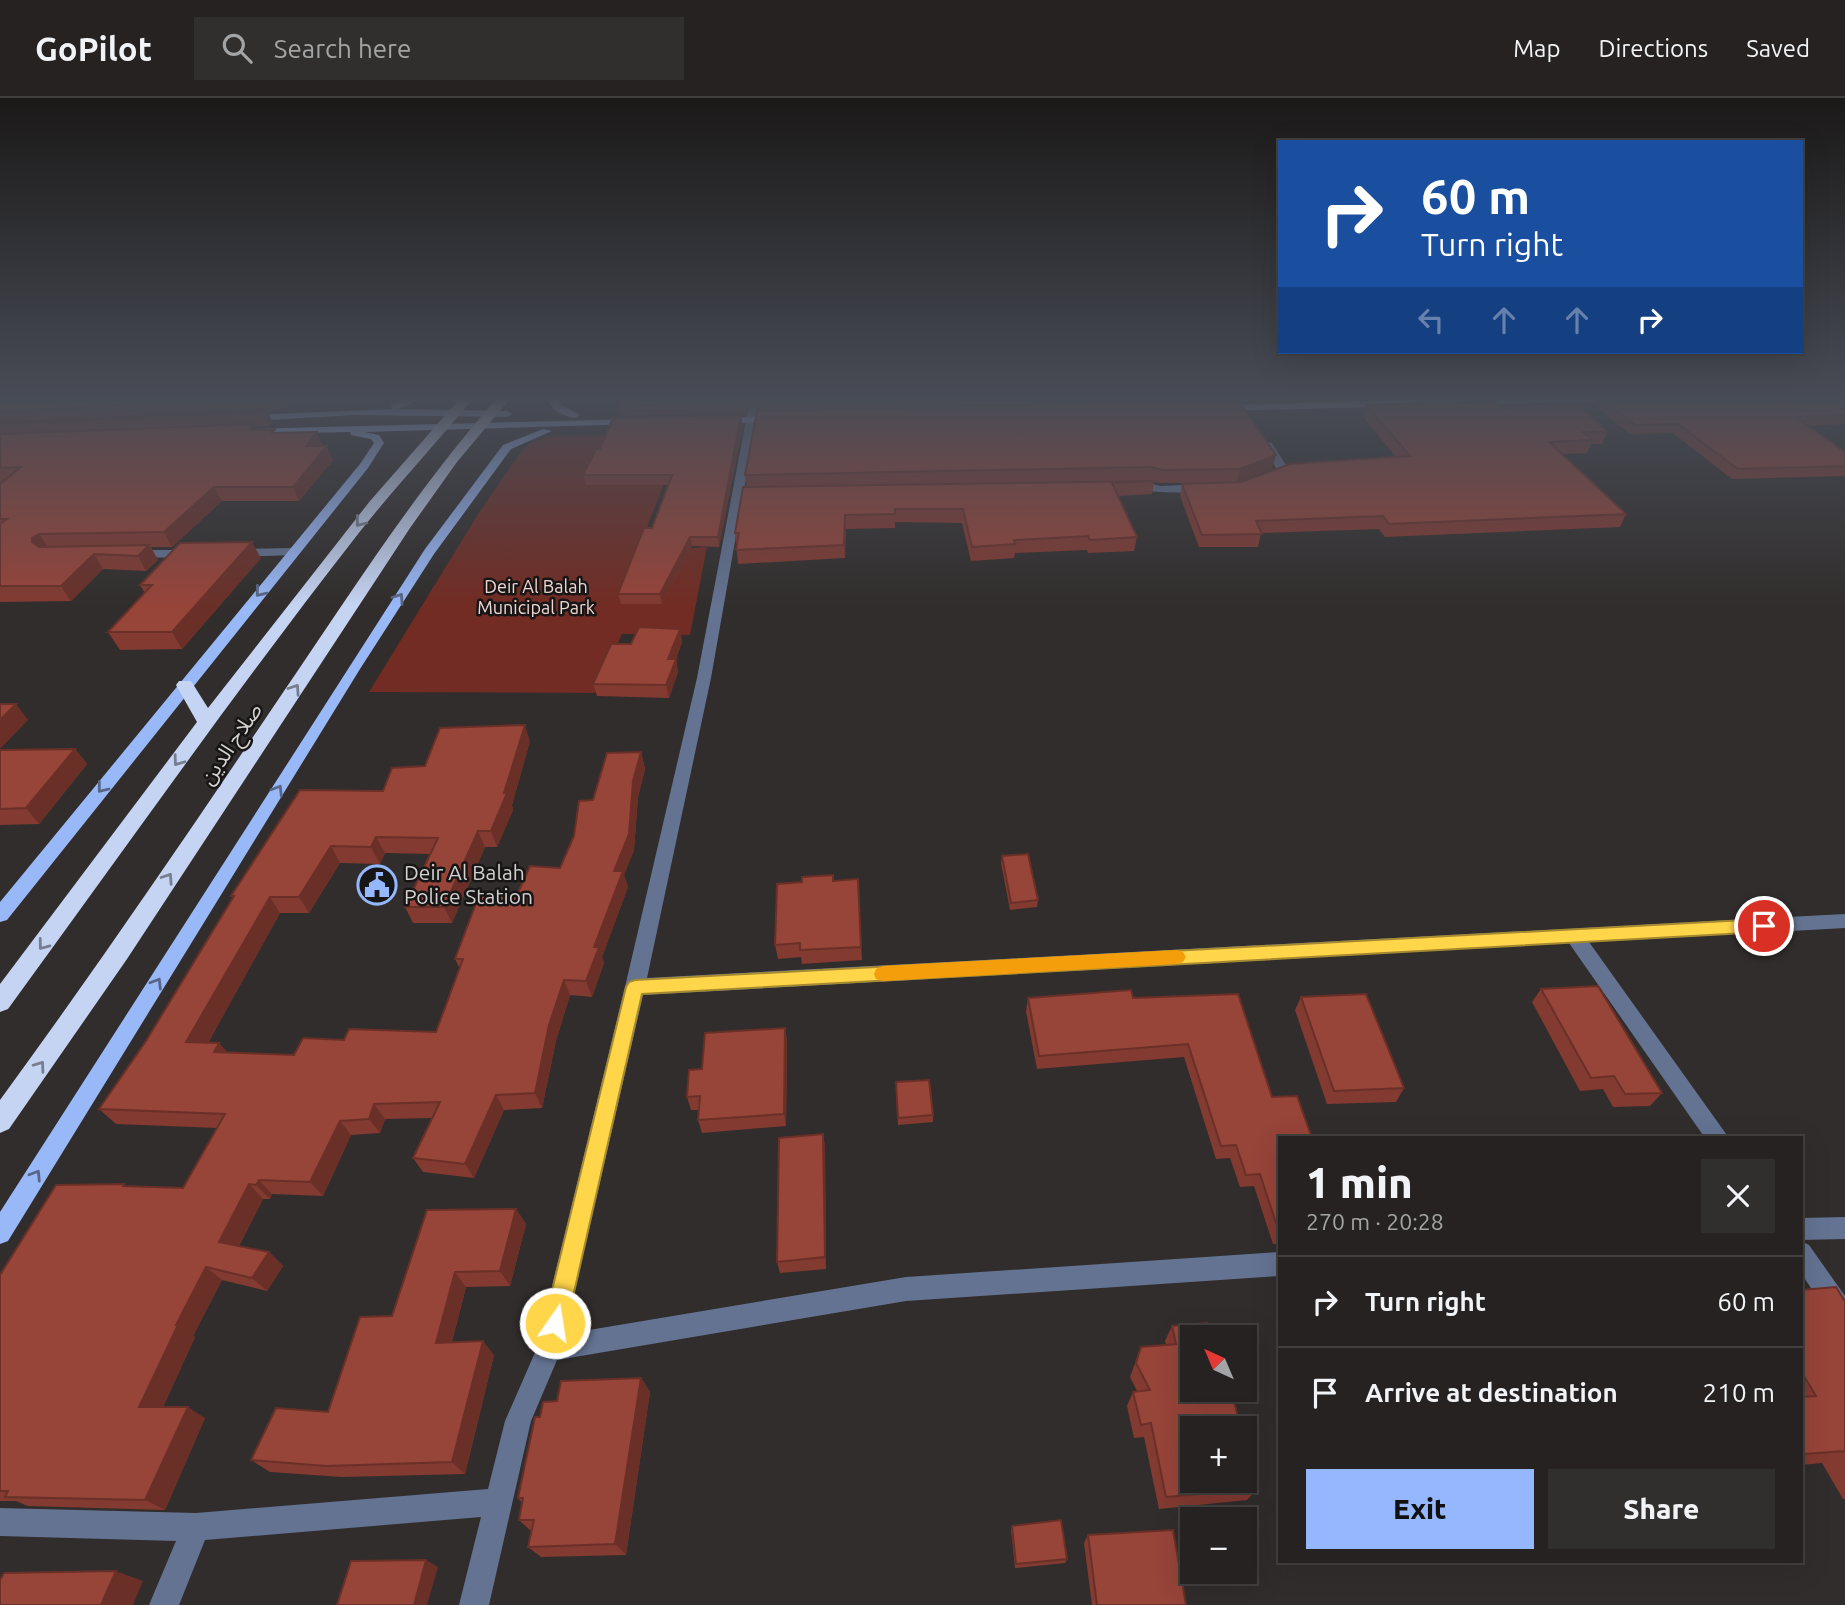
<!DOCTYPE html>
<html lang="en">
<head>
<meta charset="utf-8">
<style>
  body { margin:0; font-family:Ubuntu,"Noto Sans Arabic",sans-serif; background:#312f2e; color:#f1f3f6; height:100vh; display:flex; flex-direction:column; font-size:26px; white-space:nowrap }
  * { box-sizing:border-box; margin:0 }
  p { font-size:23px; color:#a3a4a5 }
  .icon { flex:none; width:38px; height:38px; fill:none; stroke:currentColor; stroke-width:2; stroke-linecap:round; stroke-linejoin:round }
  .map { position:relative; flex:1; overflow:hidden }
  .drawer { position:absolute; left:1278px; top:1038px; width:525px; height:427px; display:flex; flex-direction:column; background:#252221; border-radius:0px; box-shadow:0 7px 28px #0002,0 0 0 2px #423f3f }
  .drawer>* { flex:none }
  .top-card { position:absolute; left:1278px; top:42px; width:525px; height:214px; border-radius:0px; box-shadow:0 7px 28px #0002,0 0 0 2px #423f3f; background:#1a4fa0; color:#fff; overflow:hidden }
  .needle { width:46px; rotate:316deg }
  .fabs { position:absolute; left:1180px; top:1227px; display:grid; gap:14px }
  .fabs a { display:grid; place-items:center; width:77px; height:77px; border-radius:0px; background:#252221; box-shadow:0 7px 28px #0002,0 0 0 2px #423f3f; font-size:35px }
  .pin { position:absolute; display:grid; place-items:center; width:60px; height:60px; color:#fff; margin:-30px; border:4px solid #fff; border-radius:50%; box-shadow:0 2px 7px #0007 }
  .me { position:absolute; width:77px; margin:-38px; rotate:13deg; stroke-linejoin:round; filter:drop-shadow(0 0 5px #0008) }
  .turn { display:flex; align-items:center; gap:24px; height:147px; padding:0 28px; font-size:32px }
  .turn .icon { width:91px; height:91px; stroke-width:2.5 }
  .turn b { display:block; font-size:49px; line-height:60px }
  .lanes { display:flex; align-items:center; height:66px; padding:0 28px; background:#0003; justify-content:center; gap:35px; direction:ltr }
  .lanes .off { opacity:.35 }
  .round { display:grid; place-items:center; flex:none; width:74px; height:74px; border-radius:0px; background:#312f2e }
  .summary { display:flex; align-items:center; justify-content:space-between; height:119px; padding:0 28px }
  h1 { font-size:42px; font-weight:800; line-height:52px }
  .button { display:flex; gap:14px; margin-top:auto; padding:14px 28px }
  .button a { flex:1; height:80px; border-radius:0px; background:#94b7fd; color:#111; font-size:28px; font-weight:800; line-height:80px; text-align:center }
  .button a+a { background:#312f2e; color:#f1f3f6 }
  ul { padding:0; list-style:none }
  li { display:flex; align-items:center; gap:21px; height:91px; padding:0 28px; border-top:2px solid #423f3f }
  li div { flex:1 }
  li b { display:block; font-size:26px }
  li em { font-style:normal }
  header { display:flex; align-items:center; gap:42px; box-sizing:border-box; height:98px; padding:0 35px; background:#252221; border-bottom:2px solid #423f3f }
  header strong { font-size:33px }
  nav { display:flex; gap:38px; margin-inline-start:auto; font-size:24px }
  .search { width:490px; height:63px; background:#312f2e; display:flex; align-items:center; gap:18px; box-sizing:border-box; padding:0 24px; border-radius:0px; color:#a3a4a5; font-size:26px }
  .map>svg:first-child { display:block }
  .green { fill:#722c23 }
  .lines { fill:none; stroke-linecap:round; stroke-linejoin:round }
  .minor { fill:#647392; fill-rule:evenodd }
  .major { fill:#99b8f7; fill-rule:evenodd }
  .highway { fill:#c5d4f3; fill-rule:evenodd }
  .wall { fill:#823a31 }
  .shaded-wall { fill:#6a3028 }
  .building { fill:#974439; stroke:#6a3028; stroke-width:2 }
  .oneway { stroke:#777e8f }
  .oneway2 { stroke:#586686 }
  .route { fill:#ffd54a; stroke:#a68a30; stroke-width:2 }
  .slow { fill:#f59e0b }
  .labels { text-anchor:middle; stroke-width:5; stroke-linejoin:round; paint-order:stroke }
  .far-park-label { font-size:18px; fill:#efd6d1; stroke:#171515 }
  .street-label { font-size:21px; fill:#d3d1d0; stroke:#171515 }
  .poi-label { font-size:21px; fill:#d3d1d0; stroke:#171515; text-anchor:start }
</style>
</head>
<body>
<header>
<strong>GoPilot</strong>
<div class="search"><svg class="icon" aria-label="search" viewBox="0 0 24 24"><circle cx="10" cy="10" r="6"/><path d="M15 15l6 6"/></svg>Search here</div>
<nav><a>Map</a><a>Directions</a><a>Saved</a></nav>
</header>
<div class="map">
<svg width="1845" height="1507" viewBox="0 0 1845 1507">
  <rect width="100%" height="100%" fill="#312d2c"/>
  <!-- green -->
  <path class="green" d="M683,336L638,453L707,449L690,537L622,536L595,595L369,594L480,413L523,351L533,344L553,338Z"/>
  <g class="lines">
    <!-- minor -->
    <g class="minor">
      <path d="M753,309L758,312L711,580L647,880L1845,816V830L1589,844L1729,1040H1705L1569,845L643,897L565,1236L906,1179L1279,1154V1178L906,1203L557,1262L531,1323L489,1507H459L481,1419L205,1442L179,1507H149L176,1443L0,1438V1410L196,1415L488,1391L505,1323L537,1250L625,889L697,580L748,312Z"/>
      <path d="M1268,344L1272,345L1290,374L1268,382L1262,379L1277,372L1263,347Z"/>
      <path d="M1130,385H1149L1160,388L1203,386L1209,390L1203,394C1176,395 1152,395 1126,390V386Z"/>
      <path d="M293,450L297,451V457L233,459L227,455L233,451Z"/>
      <path d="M132,452H191L197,456L191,460L127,459V453Z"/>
      <path d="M1845,1119V1141L1801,1142V1120Z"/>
      <path d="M1801,1143L1809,1147L1845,1198V1231L1836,1228L1801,1175Z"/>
    </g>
    <!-- major -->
    <g class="major">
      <path d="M414,298H429L398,311L507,313L512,316L507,319L354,317L248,323L243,320L248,317L392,311L391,307Z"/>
      <path d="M547,298H557L560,306L580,317L575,320C562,317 550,313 547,298Z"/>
      <path d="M1562,298L1625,300L1620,303L1221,313L1216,310L1221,307Z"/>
      <path d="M777,318L782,321L781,323L721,326L716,323L721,320Z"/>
      <path d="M633,321L637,322V326L364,334L379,337L384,345L368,370L7,822L0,824V804L360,366L374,345L371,341L351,337L350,334L252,336L248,335V331Z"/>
      <path d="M543,331L552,333L511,351L434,456L360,571L8,1143L0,1146V1114L425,451L503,347Z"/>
    </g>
    <!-- highway -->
    <g class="highway">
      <path d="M462,298H475C437,345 395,389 358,436C237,591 124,752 8,911L0,914V886L197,624L176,587L179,583H191L208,610L370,403Z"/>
      <path d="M499,298H512L457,364L410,430L127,861L9,1031L0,1035V1002C98,868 191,731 284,593C352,493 418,389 499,298Z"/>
    </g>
  </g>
  <!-- wall -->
  <g class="wall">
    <path d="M0,298H291L281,312L267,313L272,324L269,328L255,329L257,332L277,335L323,348L333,362L299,403H222L172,449H151L158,462L146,473L103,471L71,503L0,504V386L1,385H0Z"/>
    <path d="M623,298H1229L1228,302L1272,371L1237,384L1396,359L1363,319L1366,307L1502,310L1608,334L1602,346H1591L1587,355L1561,356L1626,416L1620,429L1385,439L1379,431L1261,435L1258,449H1199L1180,398L1182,386L1226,385H1160L1154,384L1152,396L1118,398L1137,439L1134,453L1088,455L1087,452L1015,455L1014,460L971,463L962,425L895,424V430L846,431L845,460L738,466L735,435L747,389L745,377L760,313L759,310L752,307L745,315L621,318L619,308Z"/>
    <path d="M1597,298H1845V326L1807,328L1845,354V378L1732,381L1673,335L1630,336L1593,306Z"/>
    <path d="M743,327L719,449L692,448L662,506H621L618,496L652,430L668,387H586L583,377L600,351Z"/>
    <path d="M261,460L182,551L120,552L108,534L145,495L140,487Z"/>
    <path d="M680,531L682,544L676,561L678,574L669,600L597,598L593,586L631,546Z"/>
    <path d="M530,643L512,707L513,712L497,749H485L452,825H413L405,809L430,756L385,755L380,766L340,765L309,815H280L208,945L228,955L294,957L344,942L436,934L460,871L455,861L517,797L560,770L593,702L641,654L645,671L638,699L634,752L624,777L628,789L602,859L604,865L592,899L570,897L556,943L542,1010L504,1012L474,1080L423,1074L413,1060L433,1020L385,1021L380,1035L351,1037L323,1098L272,1096L270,1101H263L239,1148L269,1154L283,1168L267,1193L222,1182L193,1238L195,1239L163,1309L205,1320L165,1412L28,1408L16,1403H0V1177L127,1088L183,1090L217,1030L116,1026L99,1011L146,943L233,800L231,798L383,693L425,668Z"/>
    <path d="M75,651L87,666L39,726L0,727V652Z"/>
    <path d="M1002,758L1038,802L1037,809L1010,812L1001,765Z"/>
    <path d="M858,781L862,862L802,866L801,859L778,861L775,847L833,783Z"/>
    <path d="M1541,891L1662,995L1650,1008L1613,1009L1603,991L1580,993L1532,904Z"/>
    <path d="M1238,896L1279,1040V1146H1273L1254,1088L1240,1089L1230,1060L1216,1061L1184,959L1037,971L1026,913L1028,900H1133Z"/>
    <path d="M1301,899L1404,990L1396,1004L1327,1006L1295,912Z"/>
    <path d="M785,930L787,943L786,1028L702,1035L698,1022V1012H691L687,999L702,971Z"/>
    <path d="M896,984L933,1017V1024L898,1027Z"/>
    <path d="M823,1036L825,1049L826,1171L780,1175L777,1164Z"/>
    <path d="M516,1111L526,1126L510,1188L466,1189L452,1244L494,1257L465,1376L342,1379L270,1374L251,1362L328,1314L392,1218Z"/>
    <path d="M1801,1192L1845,1203V1401H1843L1822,1365L1801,1367Z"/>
    <path d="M1172,1228L1257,1391L1247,1402L1159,1411L1144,1339L1134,1340L1127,1308L1133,1294L1137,1293L1130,1279L1141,1249L1166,1247L1165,1243Z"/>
    <path d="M641,1280L650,1294L626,1457L541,1459L528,1449L531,1433L519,1422L522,1405L518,1400L540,1319L557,1303Z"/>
    <path d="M1012,1428L1067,1461L1065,1465L1015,1470L1011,1432Z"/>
    <path d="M1088,1437L1186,1507H1092L1084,1445Z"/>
  </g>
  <!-- shaded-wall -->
  <g class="shaded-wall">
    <path d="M275,298H291L281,312Z"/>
    <path d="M750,298H751L752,307L745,315L744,305Z"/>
    <path d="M266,311L272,324L269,328L263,314Z"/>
    <path d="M741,317L743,327L719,449L718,439Z"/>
    <path d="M254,326L260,340L249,332Z"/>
    <path d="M317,334L323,348H306Z"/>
    <path d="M327,348L333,362L299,403L293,389Z"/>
    <path d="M1276,357L1272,371L1237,384L1240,371Z"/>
    <path d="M214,389L222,403L172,449L164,434Z"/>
    <path d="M845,417L846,431L845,460L844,447Z"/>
    <path d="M39,436L49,450L42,459L32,444V440Z"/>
    <path d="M690,439L692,448L662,506L660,496Z"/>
    <path d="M252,444L261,460L182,551L172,534Z"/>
    <path d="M149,447L158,462L146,473L138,458Z"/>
    <path d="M94,456L103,471L71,503L61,488Z"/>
    <path d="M680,531L682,544L676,561L678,574L669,600L666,587L668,561Z"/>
    <path d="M16,606L28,622L0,651V622Z"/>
    <path d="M525,627L530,643L512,707L513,712L497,749L491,733L504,695Z"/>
    <path d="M75,651L87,666L39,726L26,710Z"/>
    <path d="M641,654L645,671L638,699L634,752L624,777L628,789L602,859L604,865L592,899L586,883L614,773L633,683Z"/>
    <path d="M478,733L485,749L452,825L444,809Z"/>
    <path d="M376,739L385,755L380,766L371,749Z"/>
    <path d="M331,748L340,765L309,815L299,799Z"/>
    <path d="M270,799L280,815L200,959L186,944Z"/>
    <path d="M564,882L570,897L556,943L542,1010L535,995L549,927Z"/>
    <path d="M785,930L787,943L786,1028L784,1016Z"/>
    <path d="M219,945L233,960L214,954Z"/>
    <path d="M496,997L504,1012L474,1080L465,1066Z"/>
    <path d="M374,1006L385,1021L380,1035L369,1021Z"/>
    <path d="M340,1023L351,1037L323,1098L310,1084Z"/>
    <path d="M823,1036L825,1049L826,1171L825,1159Z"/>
    <path d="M259,1082L272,1096L270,1101L256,1087Z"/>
    <path d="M249,1086L263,1101L234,1157L219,1144Z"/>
    <path d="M516,1111L526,1126L510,1188L500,1173Z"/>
    <path d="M269,1154L283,1168L267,1193L252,1180Z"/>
    <path d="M206,1169L222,1182L193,1238L195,1239L158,1320L139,1309L176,1227Z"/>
    <path d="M455,1174L466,1189L448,1258L436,1245Z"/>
    <path d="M483,1243L494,1257L465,1376L452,1364Z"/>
    <path d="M641,1280L650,1294L626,1457L615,1446Z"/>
    <path d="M188,1309L205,1320L165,1412L145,1402Z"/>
    <path d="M426,1462L438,1469L427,1507H414Z"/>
    <path d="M116,1473L143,1483L133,1507H101Z"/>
  </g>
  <!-- building -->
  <g class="building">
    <path d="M0,298H275L0,314Z"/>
    <path d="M623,298H750L744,305L619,308Z"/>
    <path d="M753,298H1032L759,305L758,300Z"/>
    <path d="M1599,298H1845V317L1795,319L1845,354V368L1738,371L1678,326L1635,327Z"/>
    <path d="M1238,302L1276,357L1240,371L1163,372L1151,369L745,377L757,313Z"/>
    <path d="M1494,303L1502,310L1579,308L1608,334H1583L1593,342L1549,344L1626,416L1389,426L1383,418L1256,423L1262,436L1202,437L1182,386L1241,384L1290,366L1410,358L1366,307Z"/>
    <path d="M266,311L263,314L0,325Z"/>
    <path d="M741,317L718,439H690L660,496H618L644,430H652L672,377H583L596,351H600L613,320Z"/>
    <path d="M254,326L249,332L275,331L272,335L317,334L306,348H327L293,389H214L164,434L39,436L32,440V444L39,449L149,447L138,458L94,456L61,488H0V426L7,421H0V386L21,369L0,370V336Z"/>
    <path d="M1154,383L1112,385L1137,439L1090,442L1088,438L1014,442L1015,446L972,449L963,411H895V416L845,417L844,447L736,452L739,435H735L743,389Z"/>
    <path d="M252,444L172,534H108L152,487H140L180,445Z"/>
    <path d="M639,529L680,531L668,561H676L666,587L593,586L611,546H631Z"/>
    <path d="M0,606H16L0,622Z"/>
    <path d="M525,627L504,695H507L491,733H478L444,809H405L438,740L376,739L371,749L331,748L299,799H270L186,944L219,945L214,954L294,957L303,940L344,942L349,931L436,934L463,861H455L480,795L517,797L530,768L560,770L574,738L579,703L593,702L607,655L641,654L633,683L629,736L614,773H623L594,849H599L586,883L564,882L549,927L535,995L496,997L465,1066L413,1060L440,1004L374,1006L369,1021L340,1023L310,1084L259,1082L256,1087L249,1086L219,1144L269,1154L252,1180L206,1169L176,1227H178L139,1309H188L145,1402L5,1399L8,1393H0V1177L56,1087L124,1086L123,1088L183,1090L225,1016L99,1011L146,943L234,798H231L300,692L383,693L392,670L425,668L440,630Z"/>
    <path d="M75,651L26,710L0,711V652Z"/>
    <path d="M1028,756L1038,802L1011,805L1002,758Z"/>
    <path d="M833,777V783L858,781L861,849L800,852V845L775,847L777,786L802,784V779Z"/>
    <path d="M1598,888L1662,995L1625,996L1614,978L1591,980L1541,891Z"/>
    <path d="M1131,892L1133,900L1238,896L1272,999L1297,998L1312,1040H1279V1134L1260,1076L1246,1077L1236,1047L1221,1048L1188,946L1039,958L1028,900Z"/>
    <path d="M1366,896L1404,990L1334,993L1301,899Z"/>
    <path d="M785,930L784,1016L698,1022L700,998L687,999L689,972L702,971L705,935Z"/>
    <path d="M929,982L933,1017L898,1020L896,984Z"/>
    <path d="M823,1036L825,1159L777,1164L779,1040Z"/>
    <path d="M516,1111L500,1173L455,1174L436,1245L483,1243L452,1364L326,1368L251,1362L276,1310L328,1314L360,1219L392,1218L427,1112Z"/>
    <path d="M1836,1189L1845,1203V1353L1804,1356L1801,1350V1299L1816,1298L1801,1273V1192Z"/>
    <path d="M1207,1225L1211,1239H1192V1292H1231L1241,1330H1192V1382H1244V1342L1257,1391L1166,1399L1151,1325L1141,1327L1133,1294L1150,1292L1136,1265L1141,1249L1176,1246L1172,1228Z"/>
    <path d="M641,1280L615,1446L528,1449L534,1422H519L523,1400H518L535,1319H540L543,1304L557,1303L561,1283Z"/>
    <path d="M1061,1422L1067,1461L1016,1466L1012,1428Z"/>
    <path d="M1173,1432L1186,1507H1097L1088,1437Z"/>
    <path d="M426,1462L414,1507H337L351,1463Z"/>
    <path d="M116,1473L101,1507H0V1482L4,1475Z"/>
  </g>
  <!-- one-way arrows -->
  <defs><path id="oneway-chevron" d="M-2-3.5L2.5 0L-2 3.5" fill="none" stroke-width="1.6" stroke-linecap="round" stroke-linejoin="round" transform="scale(1.75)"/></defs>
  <g class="oneway">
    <use href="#oneway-chevron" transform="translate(360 424) rotate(128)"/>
    <use href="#oneway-chevron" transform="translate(295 591) rotate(-56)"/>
    <use href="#oneway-chevron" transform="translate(178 663) rotate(126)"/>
    <use href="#oneway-chevron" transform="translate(168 780) rotate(-56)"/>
    <use href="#oneway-chevron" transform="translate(43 847) rotate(127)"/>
    <use href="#oneway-chevron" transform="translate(40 968) rotate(-54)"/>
  </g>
  <g class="oneway2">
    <use href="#oneway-chevron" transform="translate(260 494) rotate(129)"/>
    <use href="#oneway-chevron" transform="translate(399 500) rotate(-56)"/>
    <use href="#oneway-chevron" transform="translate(102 690) rotate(128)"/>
    <use href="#oneway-chevron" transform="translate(278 692) rotate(-58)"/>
    <use href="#oneway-chevron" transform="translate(157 885) rotate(-58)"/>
    <use href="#oneway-chevron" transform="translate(36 1077) rotate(-58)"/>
  </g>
  <!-- sky -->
  <linearGradient id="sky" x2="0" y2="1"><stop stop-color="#1b1918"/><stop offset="0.59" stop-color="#484c56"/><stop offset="1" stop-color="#484c56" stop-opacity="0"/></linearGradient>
  <rect width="1845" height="509" fill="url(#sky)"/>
  <!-- route -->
  <path class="route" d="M1764,821L1770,823L1772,828L1770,832L1764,834L642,896L567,1225L563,1233L555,1236L547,1233L544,1225L626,889L629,884L635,882Z"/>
  <!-- slow -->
  <path class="slow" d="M1177,852L1183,854L1186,859L1183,864L1177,866L883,883L876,881L874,876L876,871L883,868Z"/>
  <!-- icons -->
  <defs>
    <g id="civic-ring" transform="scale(2.0125)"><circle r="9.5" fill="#171515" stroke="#94b7fd" stroke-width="1.5"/><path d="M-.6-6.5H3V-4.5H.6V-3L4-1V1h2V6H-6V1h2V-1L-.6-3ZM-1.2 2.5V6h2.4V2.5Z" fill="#94b7fd"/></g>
  </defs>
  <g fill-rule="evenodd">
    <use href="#civic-ring" x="377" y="787"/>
  </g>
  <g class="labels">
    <!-- far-park labels -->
    <g class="far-park-label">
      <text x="536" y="495">Deir Al Balah<tspan x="536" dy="21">Municipal Park</tspan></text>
    </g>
    <!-- street labels -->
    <g class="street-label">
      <text transform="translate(231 646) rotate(-56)" y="7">صلاح الدين</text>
    </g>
    <!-- poi labels -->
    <g class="poi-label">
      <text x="404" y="782">Deir Al Balah<tspan x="404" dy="24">Police Station</tspan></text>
    </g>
  </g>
</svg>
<div class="fabs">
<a><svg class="needle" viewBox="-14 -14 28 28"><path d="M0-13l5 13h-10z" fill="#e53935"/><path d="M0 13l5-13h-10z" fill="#a3a4a5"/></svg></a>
<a>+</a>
<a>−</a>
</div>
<div class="pin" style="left:1764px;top:828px;background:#d93025"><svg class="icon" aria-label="arrive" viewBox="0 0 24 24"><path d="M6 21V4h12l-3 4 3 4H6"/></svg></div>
<svg class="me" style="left:555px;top:1225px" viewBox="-20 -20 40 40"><circle r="17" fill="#ffd54a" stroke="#fff" stroke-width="3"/><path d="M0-11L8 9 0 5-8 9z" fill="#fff"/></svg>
<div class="top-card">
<div class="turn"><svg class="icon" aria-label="right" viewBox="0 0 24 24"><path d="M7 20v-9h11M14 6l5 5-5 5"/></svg><div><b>60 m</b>Turn right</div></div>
<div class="lanes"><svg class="icon off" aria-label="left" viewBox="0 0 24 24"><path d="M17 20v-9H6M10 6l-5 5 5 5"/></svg><svg class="icon off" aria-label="ahead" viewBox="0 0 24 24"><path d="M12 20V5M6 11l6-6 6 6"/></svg><svg class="icon off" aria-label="ahead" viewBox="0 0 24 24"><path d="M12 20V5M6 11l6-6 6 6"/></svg><svg class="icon" aria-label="right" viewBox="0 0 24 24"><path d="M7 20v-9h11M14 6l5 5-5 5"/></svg></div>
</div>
<section class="drawer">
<div class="summary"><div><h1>1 min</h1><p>270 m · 20:28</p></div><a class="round"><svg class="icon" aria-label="close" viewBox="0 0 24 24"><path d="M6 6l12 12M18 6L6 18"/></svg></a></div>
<ul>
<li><svg class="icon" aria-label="right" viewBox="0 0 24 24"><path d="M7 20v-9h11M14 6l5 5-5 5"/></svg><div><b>Turn right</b></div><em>60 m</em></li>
<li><svg class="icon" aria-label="arrive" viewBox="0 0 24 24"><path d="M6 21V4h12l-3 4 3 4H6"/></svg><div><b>Arrive at destination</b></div><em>210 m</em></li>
</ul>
<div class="button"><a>Exit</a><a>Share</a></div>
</section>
</div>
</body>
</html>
